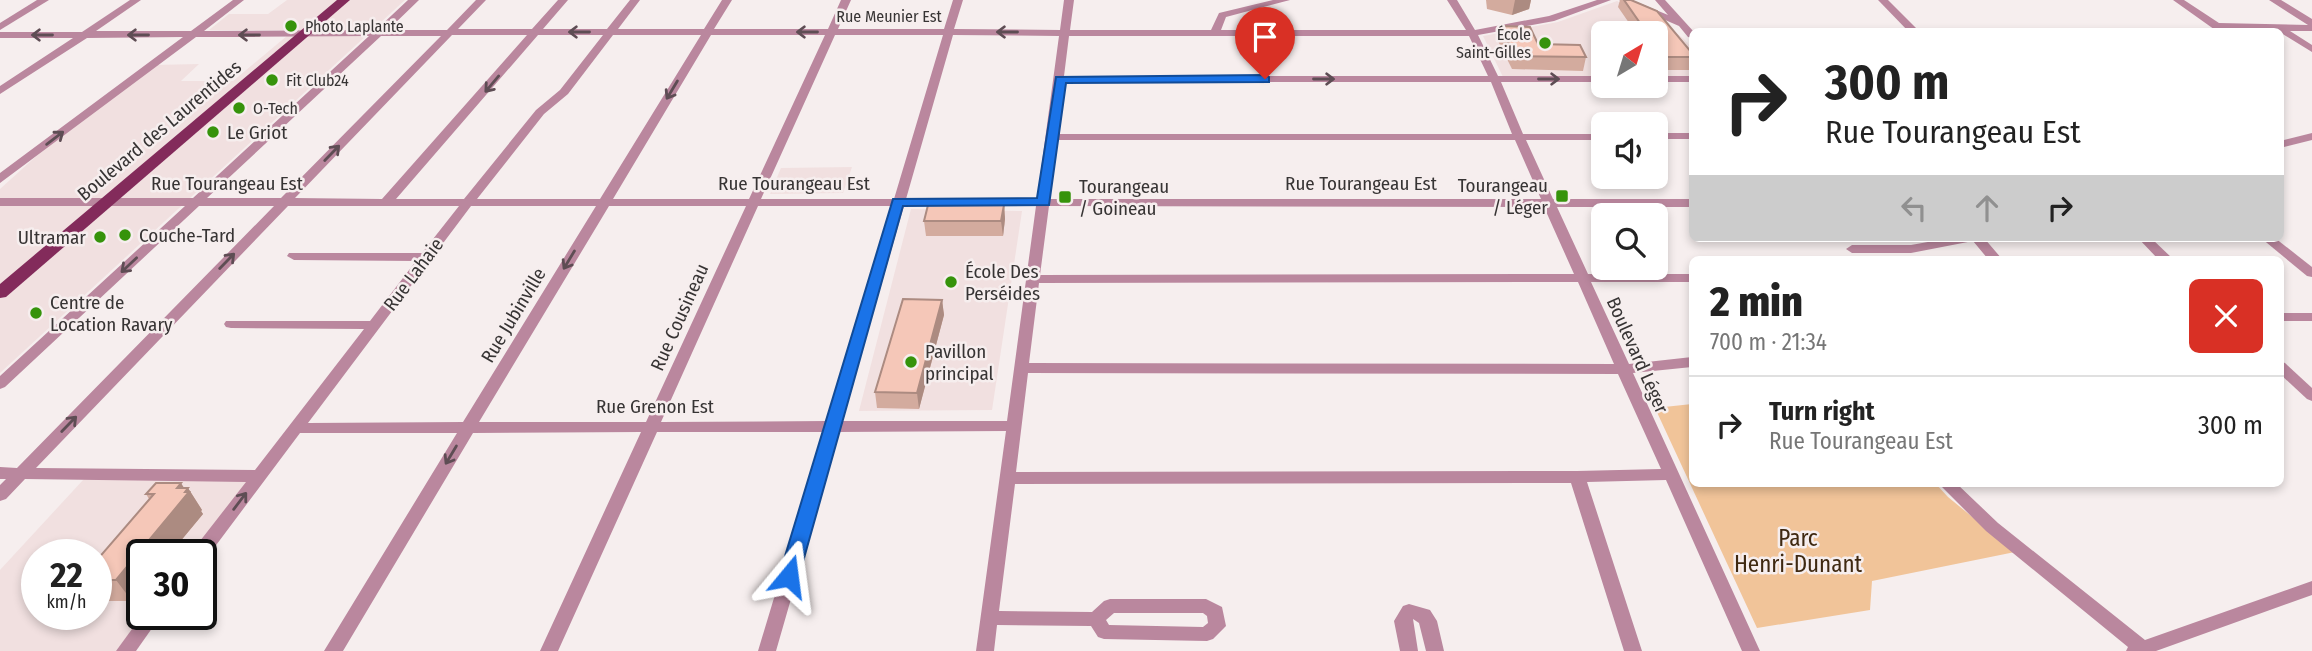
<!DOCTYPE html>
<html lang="en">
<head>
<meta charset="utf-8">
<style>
  body { margin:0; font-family:"Fira Sans Condensed",sans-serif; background:#f2f2f2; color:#222; height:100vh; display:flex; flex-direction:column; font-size:26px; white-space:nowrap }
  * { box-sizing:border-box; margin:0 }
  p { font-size:23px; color:#767676 }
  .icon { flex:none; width:38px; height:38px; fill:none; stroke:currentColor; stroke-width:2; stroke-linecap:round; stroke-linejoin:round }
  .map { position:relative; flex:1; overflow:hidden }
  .details { position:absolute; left:1689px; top:256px; width:595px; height:231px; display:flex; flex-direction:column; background:#fff; border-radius:10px; box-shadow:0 4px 10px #0003 }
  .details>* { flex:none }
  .guide { position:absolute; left:1689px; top:28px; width:595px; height:214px; border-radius:10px; box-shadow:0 4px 10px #0003; background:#fff; color:#222; overflow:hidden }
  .needle { width:46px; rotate:38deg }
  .fabs { position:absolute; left:1591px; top:21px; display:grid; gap:14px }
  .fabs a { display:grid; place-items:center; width:77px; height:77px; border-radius:10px; background:#fff; box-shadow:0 4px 10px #0003; font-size:35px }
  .speed { position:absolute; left:21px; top:539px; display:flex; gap:14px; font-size:35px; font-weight:700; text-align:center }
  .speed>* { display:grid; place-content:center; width:91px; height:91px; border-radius:50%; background:#fff; box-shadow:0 4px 10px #0003; line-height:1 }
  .speed small { font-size:18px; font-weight:400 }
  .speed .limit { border:4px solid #111; border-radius:10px; background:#fff; color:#111 }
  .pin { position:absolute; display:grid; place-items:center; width:60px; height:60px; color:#fff; margin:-72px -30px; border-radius:50% 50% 50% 0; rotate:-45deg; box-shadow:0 0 7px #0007 }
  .pin .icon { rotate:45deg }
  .me { position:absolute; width:77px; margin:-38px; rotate:16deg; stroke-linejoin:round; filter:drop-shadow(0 0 5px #0008) }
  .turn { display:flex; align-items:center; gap:24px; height:147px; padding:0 21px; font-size:32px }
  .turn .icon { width:91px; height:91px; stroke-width:2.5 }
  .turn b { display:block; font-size:49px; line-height:60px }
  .lanes { display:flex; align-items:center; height:66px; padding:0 21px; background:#0003; justify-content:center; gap:35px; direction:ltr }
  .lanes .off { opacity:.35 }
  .round { display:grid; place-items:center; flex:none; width:74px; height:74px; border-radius:10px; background:#f2f2f2 }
  .head { display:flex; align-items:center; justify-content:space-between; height:119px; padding:0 21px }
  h1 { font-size:42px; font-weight:800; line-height:52px }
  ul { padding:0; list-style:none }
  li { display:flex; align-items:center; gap:21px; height:98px; padding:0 21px; border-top:2px solid #e0e0e0 }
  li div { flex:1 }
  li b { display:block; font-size:26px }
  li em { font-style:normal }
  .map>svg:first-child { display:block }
  .built { fill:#f1e0e0; fill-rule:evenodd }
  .green { fill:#f1c499 }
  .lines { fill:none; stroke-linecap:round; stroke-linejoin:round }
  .minor { fill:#ba879e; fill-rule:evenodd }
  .major { fill:#832b5b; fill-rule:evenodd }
  .wall { fill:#d3ab9e }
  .shaded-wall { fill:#ac8b81 }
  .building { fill:#f5c7b8; stroke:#ac8b81; stroke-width:2 }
  .oneway { stroke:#5e4d54 }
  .route { fill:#1a73e8; stroke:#114b97; stroke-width:2 }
  .poi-dot { fill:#36930b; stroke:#f6eeee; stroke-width:2.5 }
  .labels { text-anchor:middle; stroke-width:5; stroke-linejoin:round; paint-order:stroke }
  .far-street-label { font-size:16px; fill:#373434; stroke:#f6eeee }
  .far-poi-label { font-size:16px; fill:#373434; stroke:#f6eeee; text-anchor:start }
  .street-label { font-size:19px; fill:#373434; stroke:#f6eeee }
  .poi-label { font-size:19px; fill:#373434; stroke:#f6eeee; text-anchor:start }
  .near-park-label { font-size:23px; fill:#3f2911; stroke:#f6eeee }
</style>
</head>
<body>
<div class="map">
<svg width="2312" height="651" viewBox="0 0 2312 651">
  <rect width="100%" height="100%" fill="#f6eeee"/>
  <!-- built -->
  <g class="built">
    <path d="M287,0H405L0,373V189L63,132L153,65L199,64L181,81H233L294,30H209L229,14H268Z"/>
    <path d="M1617,1L1668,26L1684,39L1692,48V77H1656V33H1603V77H1503L1483,36L1558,22Z"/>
    <path d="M852,167L843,193L770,194L781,168Z"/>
    <path d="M911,209L1022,211L992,410L859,411Z"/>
    <path d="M254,478L194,555H142V614H148L120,651H0V570L84,479ZM37,555H96V614H37Z"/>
  </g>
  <!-- green -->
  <path class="green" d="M1692,404V483H1935L1948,497L2015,552L1872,581L1870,610L1757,628L1655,408Z"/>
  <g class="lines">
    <!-- minor -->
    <g class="minor">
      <path d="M37,0H49L0,30V23Z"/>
      <path d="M130,0H141L96,31H191L233,0H244L204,31L376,30L408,0H419L388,30H447L476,0H486L458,29H532L558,0H568L543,29H607L630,0H640L618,29H704L722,0H732L714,29H828L841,0H851L838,29H944L953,0H963L954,29L1060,30L1064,0H1074L1070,30H1211L1219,13L1273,0H1290L1226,17L1221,30H1466L1447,0H1457L1475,30L1549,16L1597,0H1611L1554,21L1478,35L1498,76H1603V82H1501L1523,134H1603V140H1526L1553,199H1692V207H1557L1588,274H1692V282H1591L1629,364L1692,357V367L1633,373L1760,651H1742L1666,480L1587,482L1642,651H1624L1571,483L1015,484L999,611L1092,612L1104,601L1110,599H1206L1222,607L1226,626L1213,639L1207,641L1104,639L1098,637L1091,626L997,625L994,651H976L1006,431L839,432L776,651H758L824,432H657L558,651H540L641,432L473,433L343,651H324L457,433H300L205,560L201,561V555H191L193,550L246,482L25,479L6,499L0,501V485L6,479H0V467L17,468L274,206H199L5,387L0,389V376L185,206H0V198H193L369,36L196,37L0,183V173L183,37L87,38L0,94V86L73,38H0V32H82ZM452,35H527L382,199L295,198ZM538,35H603L560,90L536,110L464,199H396ZM613,35H701L600,199H477L544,114L568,94ZM711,35H825L749,199H613ZM835,35H943L894,199H761ZM953,35L1059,36L1037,199H906ZM381,36H441L281,198H207ZM1069,36H1469L1488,76H1064ZM1064,82H1491L1512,134H1057ZM1057,140H1515L1541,199H1049ZM288,206H459L422,253H289L287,256L294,260L416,261L370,321H226L224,324L226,327L231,328L364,329L255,470L36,468ZM471,206H596L463,422L308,423ZM609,206H746L646,422H479ZM758,206H891L827,421L661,422ZM904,206H1036L1007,421H842ZM1049,206L1544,207L1574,274L1040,275ZM1578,282L1614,364L1029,363L1039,283ZM1028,373L1618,374L1661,469L1577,471L1016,472ZM1114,613H1203L1207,616L1208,623L1203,627L1109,625L1106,620Z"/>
      <path d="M1619,0H1632L1668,15L1655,0H1665L1694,32H1692V38L1688,37L1679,26Z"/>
      <path d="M1878,0H1888L1920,32H1909Z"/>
      <path d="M2173,0H2184L2219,23L2308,25L2269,0H2281L2312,19V31H2290L2312,45V52L2276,30L2228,29L2229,32H2218Z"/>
      <rect x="1656" y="76" width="36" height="6"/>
      <rect x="1656" y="133" width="36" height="6"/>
      <path d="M2312,133V140L2280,148V141Z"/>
      <path d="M1950,238H1984L2002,259H1988L1973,241L1911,253H1852L1846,249L1852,245H1911Z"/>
      <path d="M2138,238H2151L2173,259H2158Z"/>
      <path d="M2261,238H2275L2312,267V277L2307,276Z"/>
      <rect x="2280" y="313" width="32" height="8"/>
      <path d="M2280,361L2285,363L2312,388V401L2307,399L2280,374Z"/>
      <path d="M1938,483H1956L1998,523L2145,640L2312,581V595L2156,651H2126L2128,647L1986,531Z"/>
      <path d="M1409,604L1430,610L1437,621L1444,651H1426L1419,623L1413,619L1418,651H1400L1394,621L1403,606Z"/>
      <path d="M143,614H162L136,651H116Z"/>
    </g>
    <!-- major -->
    <path class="major" d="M337,0H350L6,297L0,298V284Z"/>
  </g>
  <!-- wall -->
  <g class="wall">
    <path d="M1486,0H1531L1529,9L1512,15L1487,9Z"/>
    <path d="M1620,0H1631L1692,53V70H1656V33H1636L1618,7Z"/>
    <path d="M1500,26L1538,44L1586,57L1583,71L1512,69L1497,39Z"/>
    <path d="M1004,205L1005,219L1003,236H926L924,221Z"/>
    <path d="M942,300L944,315L919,409L877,408L875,392Z"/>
    <path d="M188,488L202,510L201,511L203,514L169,555H142L132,601H97L96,561L149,499L146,494Z"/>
  </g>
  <!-- shaded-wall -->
  <g class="shaded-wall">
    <path d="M1515,0H1531L1529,9L1512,15Z"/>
    <path d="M1004,205L1005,219L1003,236L1001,221Z"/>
    <path d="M942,300L944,315L919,409L917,393Z"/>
    <path d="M181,483L186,491L188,488L202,510L201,511L203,514L169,555H142V589L132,601L116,580Z"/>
  </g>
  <!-- building -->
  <g class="building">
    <path d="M1624,0H1631L1657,11L1692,53V57H1656V47H1657L1656,45V33H1647Z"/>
    <path d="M1500,26L1530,27L1538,44L1580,45L1586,57L1515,56Z"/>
    <path d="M928,205H1004L1001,221H924Z"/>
    <path d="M903,299L942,300L917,393L875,392Z"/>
    <path d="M156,483H181L177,488H188L185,492H189L116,580H96V561L154,494H146Z"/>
  </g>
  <!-- one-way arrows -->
  <defs><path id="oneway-shaft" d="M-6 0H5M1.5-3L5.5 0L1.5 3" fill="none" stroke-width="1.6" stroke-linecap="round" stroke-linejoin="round" transform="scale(1.75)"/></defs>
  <g class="oneway">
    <use href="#oneway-shaft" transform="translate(579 32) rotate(180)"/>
    <use href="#oneway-shaft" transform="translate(807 32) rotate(180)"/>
    <use href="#oneway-shaft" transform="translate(1007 32) rotate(180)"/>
    <use href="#oneway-shaft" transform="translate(42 35) rotate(180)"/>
    <use href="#oneway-shaft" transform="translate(138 35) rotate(180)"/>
    <use href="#oneway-shaft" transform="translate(249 35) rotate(-180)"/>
    <use href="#oneway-shaft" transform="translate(1324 79)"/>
    <use href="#oneway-shaft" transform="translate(1549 79)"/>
    <use href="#oneway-shaft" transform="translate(492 84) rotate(130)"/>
    <use href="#oneway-shaft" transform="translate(672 90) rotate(121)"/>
    <use href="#oneway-shaft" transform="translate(55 138) rotate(-37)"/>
    <use href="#oneway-shaft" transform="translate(332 153) rotate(-46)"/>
    <use href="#oneway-shaft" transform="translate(569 260) rotate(121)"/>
    <use href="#oneway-shaft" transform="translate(227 261) rotate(-46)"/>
    <use href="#oneway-shaft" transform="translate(129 265) rotate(137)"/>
    <use href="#oneway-shaft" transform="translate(69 424) rotate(-46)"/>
    <use href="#oneway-shaft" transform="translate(451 455) rotate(121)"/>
    <use href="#oneway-shaft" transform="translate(240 501) rotate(-53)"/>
  </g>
  <!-- route -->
  <path class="route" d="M1265,75L1269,77V82L1066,83L1049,205L903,206L799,576L796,582L789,584L782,582L779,576L893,199L1037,198L1056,77Z"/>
  <!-- markers -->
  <g class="poi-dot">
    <circle cx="291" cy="26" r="7"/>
    <circle cx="1545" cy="43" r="7"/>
    <circle cx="272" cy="80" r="7"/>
    <circle cx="239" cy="108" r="7"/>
    <circle cx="213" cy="132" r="7"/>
    <rect x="1555" y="189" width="14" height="14" rx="3.5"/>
    <rect x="1058" y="190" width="14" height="14" rx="3.5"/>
    <circle cx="125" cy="235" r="7"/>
    <circle cx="100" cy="237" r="7"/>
    <circle cx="951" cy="282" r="7"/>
    <circle cx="36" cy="313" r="7"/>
    <circle cx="911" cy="362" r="7"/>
  </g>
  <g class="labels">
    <!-- far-street labels -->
    <g class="far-street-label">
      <text x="889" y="22">Rue Meunier Est</text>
    </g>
    <!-- far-poi labels -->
    <g class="far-poi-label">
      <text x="305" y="32">Photo Laplante</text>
      <text x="1531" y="40" text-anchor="end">École<tspan x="1531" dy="18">Saint-Gilles</tspan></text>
      <text x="286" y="86">Fit Club24</text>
      <text x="253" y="114">O-Tech</text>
    </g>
    <!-- street labels -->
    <g class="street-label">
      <text transform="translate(159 130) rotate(-40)" y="7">Boulevard des Laurentides</text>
      <text x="227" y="190">Rue Tourangeau Est</text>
      <text x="794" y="190">Rue Tourangeau Est</text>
      <text x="1361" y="190">Rue Tourangeau Est</text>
      <text transform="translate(413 274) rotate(-53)" y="7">Rue Lahaie</text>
      <text transform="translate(513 315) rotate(-59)" y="7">Rue Jubinville</text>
      <text transform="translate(679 317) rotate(-66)" y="7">Rue Cousineau</text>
      <text transform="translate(1638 355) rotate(66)" y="7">Boulevard Léger</text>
      <text x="655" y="413">Rue Grenon Est</text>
    </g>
    <!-- poi labels -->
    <g class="poi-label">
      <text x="227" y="139">Le Griot</text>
      <text x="1548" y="192" text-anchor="end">Tourangeau<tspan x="1548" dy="22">/ Léger</tspan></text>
      <text x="1079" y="193">Tourangeau<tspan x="1079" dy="22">/ Goineau</tspan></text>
      <text x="139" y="242">Couche-Tard</text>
      <text x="86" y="244" text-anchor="end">Ultramar</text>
      <text x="965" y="278">École Des<tspan x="965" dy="22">Perséides</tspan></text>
      <text x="50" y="309">Centre de<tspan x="50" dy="22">Location Ravary</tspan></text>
      <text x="925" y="358">Pavillon<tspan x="925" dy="22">principal</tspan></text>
    </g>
    <!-- near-park labels -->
    <g class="near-park-label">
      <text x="1798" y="546">Parc<tspan x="1798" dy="26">Henri-Dunant</tspan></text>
    </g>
  </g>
</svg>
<div class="fabs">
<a><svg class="needle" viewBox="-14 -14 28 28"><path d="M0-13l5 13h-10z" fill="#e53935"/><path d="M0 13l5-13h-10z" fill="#767676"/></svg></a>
<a><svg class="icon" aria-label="sound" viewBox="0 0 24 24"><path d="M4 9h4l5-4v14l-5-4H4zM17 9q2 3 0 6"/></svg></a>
<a><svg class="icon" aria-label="search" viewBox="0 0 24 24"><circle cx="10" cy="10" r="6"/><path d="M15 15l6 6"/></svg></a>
</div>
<div class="speed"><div>22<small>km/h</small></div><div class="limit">30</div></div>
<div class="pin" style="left:1265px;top:79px;background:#d93025"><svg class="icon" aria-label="arrive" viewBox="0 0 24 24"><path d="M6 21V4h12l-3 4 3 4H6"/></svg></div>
<svg class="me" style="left:789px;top:576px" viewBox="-20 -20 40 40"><path d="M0-17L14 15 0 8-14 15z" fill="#1a73e8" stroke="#fff" stroke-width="4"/></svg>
<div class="guide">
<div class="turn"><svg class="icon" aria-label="right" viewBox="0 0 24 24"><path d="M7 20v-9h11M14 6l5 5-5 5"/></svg><div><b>300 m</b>Rue Tourangeau Est</div></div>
<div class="lanes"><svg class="icon off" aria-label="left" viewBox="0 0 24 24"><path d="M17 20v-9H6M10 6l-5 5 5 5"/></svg><svg class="icon off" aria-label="ahead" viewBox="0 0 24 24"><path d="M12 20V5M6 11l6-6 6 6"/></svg><svg class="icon" aria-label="right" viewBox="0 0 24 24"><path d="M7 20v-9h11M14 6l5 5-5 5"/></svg></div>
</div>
<section class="details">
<div class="head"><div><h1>2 min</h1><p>700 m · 21:34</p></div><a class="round" style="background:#d93025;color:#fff"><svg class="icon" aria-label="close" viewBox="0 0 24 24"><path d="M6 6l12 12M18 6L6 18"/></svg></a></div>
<ul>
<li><svg class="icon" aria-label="right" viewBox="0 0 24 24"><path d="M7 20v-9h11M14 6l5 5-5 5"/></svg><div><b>Turn right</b><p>Rue Tourangeau Est</p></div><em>300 m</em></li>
</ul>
</section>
</div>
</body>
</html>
